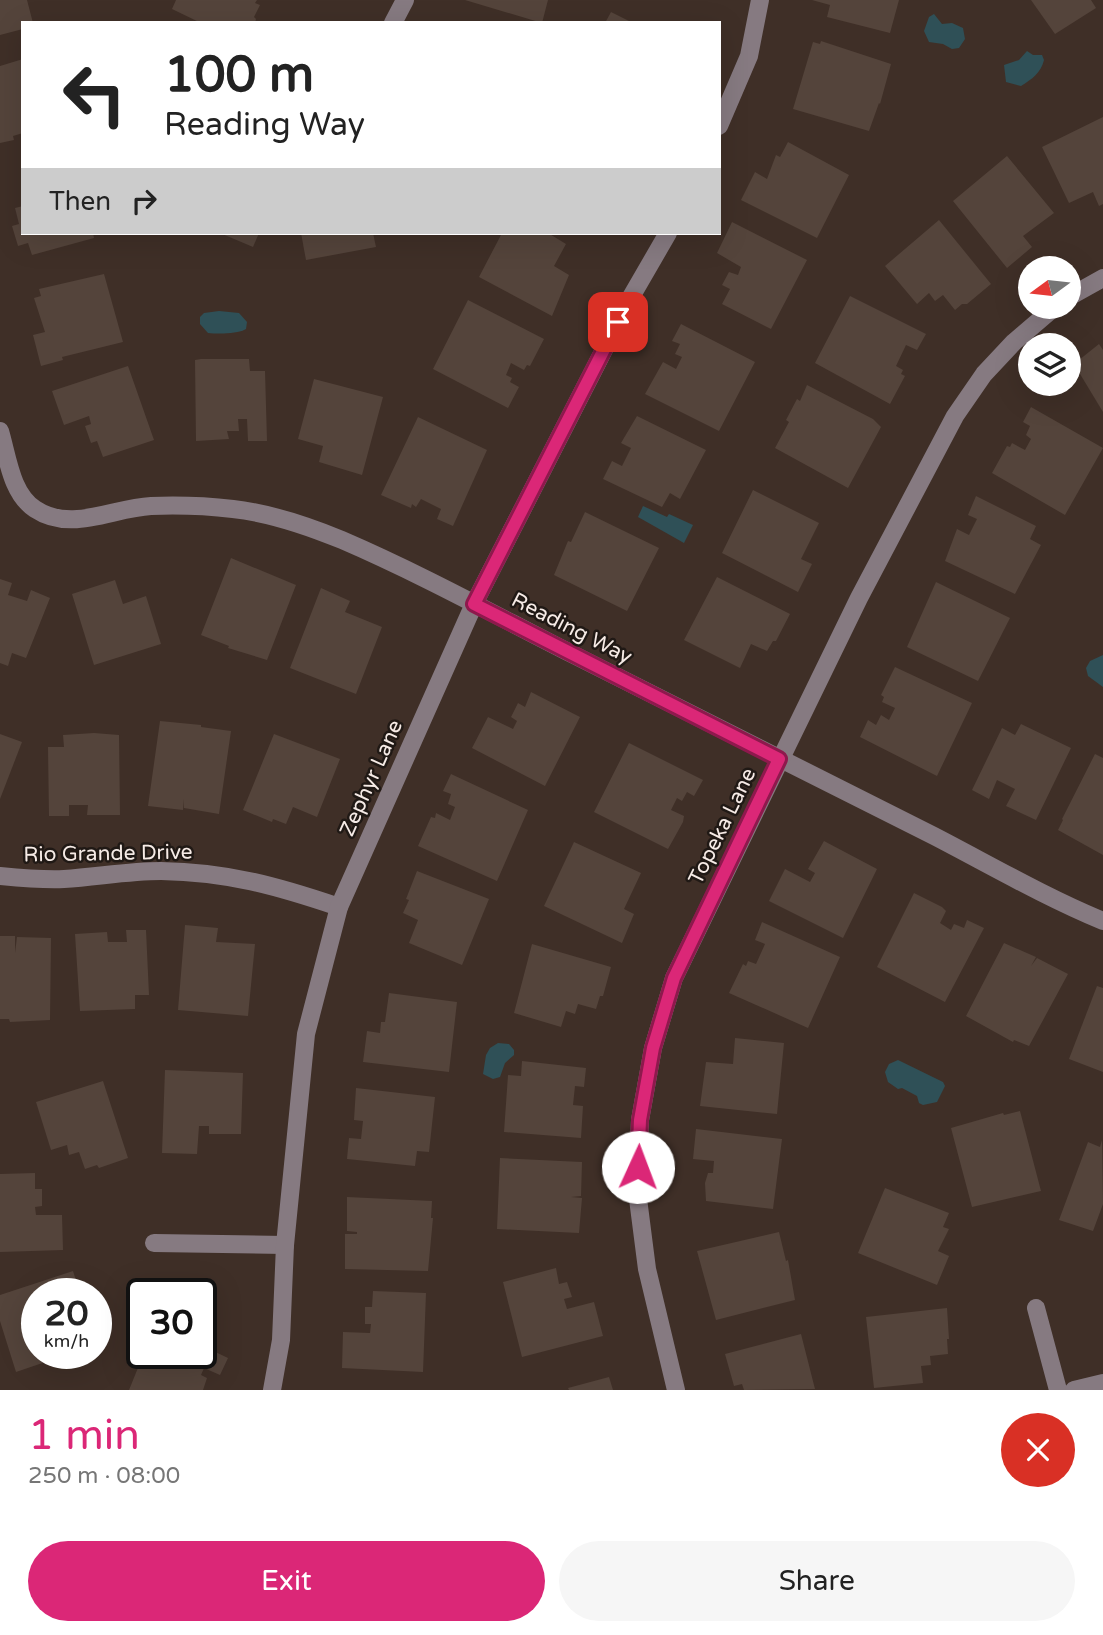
<!DOCTYPE html>
<html lang="en">
<head>
<meta charset="utf-8">
<style>
  body { margin:0; font-family:"Varela Round",sans-serif; background:#f6f6f6; color:#222; height:100vh; display:flex; flex-direction:column; font-size:26px; white-space:nowrap }
  * { box-sizing:border-box; margin:0 }
  p { font-size:23px; color:#767676 }
  .icon { flex:none; width:38px; height:38px; fill:none; stroke:currentColor; stroke-width:2; stroke-linecap:round; stroke-linejoin:round }
  .map { position:relative; height:1390px; overflow:hidden }
  .drawer { display:flex; flex-direction:column; background:#fff; flex:1 }
  .drawer>* { flex:none }
  .guide { position:absolute; left:21px; top:21px; width:700px; height:214px; border-radius:0px; box-shadow:0 7px 28px #0002; background:#fff; color:#222; overflow:hidden }
  .needle { width:46px; rotate:255deg }
  .controls { position:absolute; left:1018px; top:256px; display:grid; gap:14px }
  .controls a { display:grid; place-items:center; width:63px; height:63px; border-radius:50%; background:#fff; box-shadow:0 7px 28px #0002; font-size:35px }
  .speed { position:absolute; left:21px; top:1278px; display:flex; gap:14px; font-size:35px; font-weight:700; text-align:center }
  .speed>* { display:grid; place-content:center; width:91px; height:91px; border-radius:50%; background:#fff; box-shadow:0 7px 28px #0002; line-height:1 }
  .speed small { font-size:18px; font-weight:400 }
  .speed .limit { border:4px solid #111; border-radius:10px; background:#fff; color:#111 }
  .pin { position:absolute; display:grid; place-items:center; width:60px; height:60px; color:#fff; margin:-30px; border-radius:14px; box-shadow:0 4px 10px #0006 }
  .me { position:absolute; width:77px; margin:-38px; rotate:2deg; stroke-linejoin:round; filter:drop-shadow(0 0 5px #0008) }
  .turn { display:flex; align-items:center; gap:24px; height:147px; padding:0 28px; font-size:32px }
  .turn .icon { width:91px; height:91px; stroke-width:2.5 }
  .turn b { display:block; font-size:49px; line-height:60px }
  .then { display:flex; align-items:center; height:66px; padding:0 28px; background:#0003; gap:14px; font-size:26px }
  .round { display:grid; place-items:center; flex:none; width:74px; height:74px; border-radius:37px; background:#f6f6f6 }
  .head { display:flex; align-items:center; justify-content:space-between; height:119px; padding:0 28px }
  h1 { font-size:42px; font-weight:600; line-height:52px; color:#db2777 }
  .cta { display:flex; gap:14px; margin-top:auto; padding:14px 28px }
  .cta a { flex:1; height:80px; border-radius:42px; background:#db2777; color:#fff; font-size:28px; font-weight:600; line-height:80px; text-align:center }
  .cta a+a { background:#f6f6f6; color:#222 }
  .map>svg:first-child { display:block }
  .water { fill:#2f5057 }
  .building { fill:#54443b }
  .lines { fill:none; stroke-linecap:round; stroke-linejoin:round }
  .minor { stroke:#867a81; stroke-width:18 }
  .route-casing { stroke:#8e194d; stroke-width:18 }
  .route { stroke:#db2777; stroke-width:12 }
  .labels { text-anchor:middle; stroke-width:5; stroke-linejoin:round; paint-order:stroke }
  .street-label { font-size:21px; fill:#f6ebe6; stroke:#201915 }
</style>
</head>
<body>
<div class="map">
<svg width="1103" height="1390" viewBox="0 0 1103 1390">
  <rect width="100%" height="100%" fill="#3f2f27"/>
  <!-- water -->
  <g class="water">
    <path d="M934,14L942,24L952,23L963,28L965,39L959,48L952,49L943,44L929,42L924,31L929,17Z"/>
    <path d="M1027,51L1033,55H1042L1044,60C1041,73 1032,79 1021,86L1006,82L1004,65L1019,60Z"/>
    <path d="M219,311L239,313L247,322L246,329C237,334 219,334 208,333L200,324V317L204,313Z"/>
    <path d="M643,506L667,517L669,514L693,525L684,543L638,517Z"/>
    <path d="M1103,655V687L1088,676L1086,668L1090,661Z"/>
    <path d="M498,1043L509,1044L514,1050V1055L505,1063L500,1077L493,1079L483,1074L486,1055L490,1048Z"/>
    <path d="M898,1060L943,1082L945,1086L937,1102L923,1105L919,1103L917,1096L902,1088L898,1089L888,1082L885,1072L889,1064Z"/>
  </g>
  <!-- building -->
  <g class="building">
    <path d="M0,0H27L33,23H23V29L0,35Z"/>
    <path d="M176,0H257L255,3L260,5L254,17L256,19L255,23H201L172,9Z"/>
    <path d="M465,0H548L542,23Z"/>
    <path d="M812,0H899L890,33L827,17L830,5Z"/>
    <path d="M1031,0H1091L1096,8L1055,34Z"/>
    <path d="M611,12L633,23H605Z"/>
    <path d="M821,41L891,64L880,104L879,103L869,131L793,109L813,42L820,44Z"/>
    <path d="M23,59V133L13,136L14,140L0,143V66Z"/>
    <path d="M1103,117V204L1099,206L1093,192L1069,203L1042,147Z"/>
    <path d="M788,142L849,175L817,238L741,200L755,172L767,179L776,155L780,157Z"/>
    <path d="M1007,156L1054,213L1023,236L1032,247L1007,268L953,201Z"/>
    <path d="M23,206V233H93L94,238L32,255L28,243L18,246L12,226L19,224L15,208Z"/>
    <path d="M939,220L991,284L967,304H962L955,310L943,295L935,301L929,293L917,304L885,266Z"/>
    <path d="M732,222L807,260L771,329L722,304L730,289L722,285L729,272L738,275L741,267L717,253Z"/>
    <path d="M220,233H259L253,247Z"/>
    <path d="M301,233H373L376,247L306,260Z"/>
    <path d="M502,233H548L566,244L554,266L569,275L552,316L479,277Z"/>
    <path d="M104,274L123,342L62,357L63,360L41,366L33,335L45,332L34,298L41,296L39,289Z"/>
    <path d="M850,296L926,334L917,350L906,345L896,366L903,370L901,374L905,376L890,404L815,363Z"/>
    <path d="M468,300L544,339L530,366L527,365L524,370L511,363L506,375L512,378L510,382L519,387L508,408L433,369Z"/>
    <path d="M681,324L755,362L719,431L645,394L663,362L676,369L682,357L675,354L680,344L672,341Z"/>
    <path d="M1099,344L1103,350V412L1074,364Z"/>
    <path d="M201,359H249L250,371H265L267,441H248L247,419H238L239,431H227L229,439L196,441L195,360Z"/>
    <path d="M128,366L154,440L103,457L97,441L91,443L85,426L91,424L89,416L64,425L52,391Z"/>
    <path d="M314,379L383,397L362,475L319,462L323,446L298,439Z"/>
    <path d="M807,385L873,419L881,427L848,488L775,448L789,422L786,420L797,399L800,401Z"/>
    <path d="M1031,407L1103,448L1065,515L992,473L1007,446L1010,447L1012,443L1025,450L1031,439L1026,435L1030,426L1023,422Z"/>
    <path d="M637,416L706,450L680,499L670,493L662,507L603,479L612,461L622,466L631,448L621,443Z"/>
    <path d="M418,417L487,450L453,526L437,519L441,509L421,499L416,507L412,504L411,508L381,495Z"/>
    <path d="M753,490L819,523L801,559L812,564L798,592L722,553Z"/>
    <path d="M976,496L1036,526L1030,539L1041,545L1015,594L945,561L957,529L969,535L977,519L968,515Z"/>
    <path d="M585,512L659,548L627,611L554,575L568,541L571,542Z"/>
    <path d="M231,558L296,585L267,660L228,648L229,646L201,635Z"/>
    <path d="M717,577L790,614L776,641H773L767,651L751,644L740,668L684,640Z"/>
    <path d="M0,579L12,583L8,595L27,601L31,590L50,598L26,658L12,653L8,666L0,663Z"/>
    <path d="M115,580L123,604L146,596L161,644L94,665L72,594Z"/>
    <path d="M936,582L1010,618L978,681L907,647Z"/>
    <path d="M321,588L350,601L345,612L382,627L356,694L290,668Z"/>
    <path d="M895,667L972,703L937,776L860,737L868,720L876,725L881,715L889,720L895,708L882,702L884,697L881,695Z"/>
    <path d="M531,692L580,717L545,786L472,748L488,717L513,729L517,721L511,717L518,703L525,707Z"/>
    <path d="M160,721L201,725V727L231,731L219,814L184,808V799L183,810L148,806Z"/>
    <path d="M1021,724L1071,748L1036,820L1006,806L1015,789L997,780L989,799L972,790L1002,728L1015,735Z"/>
    <path d="M94,733L119,735L120,815H87L88,805H69V816H49L48,747H64L63,735Z"/>
    <path d="M0,734L22,742L0,799Z"/>
    <path d="M274,734L340,759L317,817L293,807L286,824L273,819L272,822L243,810Z"/>
    <path d="M629,743L703,780L694,796L687,792L682,801L677,798L671,810L684,816L683,822L668,849L594,812Z"/>
    <path d="M1095,754L1103,758V855L1058,830L1063,820L1062,819Z"/>
    <path d="M451,774L528,810L497,881L418,846L431,817L435,818L436,813L450,820L455,807L448,804L451,794L443,791Z"/>
    <path d="M824,841L877,869L843,938L769,901L785,869L810,882L815,873L808,869Z"/>
    <path d="M574,842L641,873L624,909L634,914L622,943L544,906Z"/>
    <path d="M417,871L489,899L462,965L409,943L418,920L403,913L409,900L406,899Z"/>
    <path d="M914,893L942,907L946,911L940,923L951,930L954,924L964,928L967,920L984,928L945,1002L877,967Z"/>
    <path d="M762,922L840,957L808,1028L729,993L743,964L746,966L748,961L756,964L765,944L755,940Z"/>
    <path d="M185,925L218,928L216,942L255,944L248,1016L178,1010Z"/>
    <path d="M126,930H146L149,995H135V1009L80,1011L75,934L107,932L108,942H127Z"/>
    <path d="M0,936H15V953L17,937L51,938L50,1020L10,1022L9,1019H0Z"/>
    <path d="M1004,943L1036,957L1031,966L1037,958L1068,974L1029,1046L1014,1040L1013,1042L966,1016Z"/>
    <path d="M532,944L611,967L603,996H600L596,1009L578,1004L575,1014L566,1011L561,1027L514,1013Z"/>
    <path d="M1097,986L1103,988V1072L1069,1059Z"/>
    <path d="M389,993L457,1002L449,1072L363,1062L367,1031L380,1033L381,1022H385Z"/>
    <path d="M735,1038L784,1043L777,1114L700,1106L706,1062L733,1064Z"/>
    <path d="M522,1061L586,1068L584,1087L575,1086L573,1105L583,1106L581,1138L504,1132L508,1075L521,1076Z"/>
    <path d="M165,1070L243,1073L241,1134H209V1126H199L197,1154L162,1153Z"/>
    <path d="M103,1081L128,1158L99,1168L97,1165L85,1169L79,1152L69,1155L67,1145L51,1150L36,1102Z"/>
    <path d="M356,1088L435,1097L429,1152L417,1151L415,1166L347,1159L349,1138L361,1139L363,1121L354,1120Z"/>
    <path d="M1020,1111L1041,1191L972,1207L951,1128L1003,1113L1004,1115Z"/>
    <path d="M696,1129L782,1139L773,1209L706,1201L705,1183L708,1173H713L714,1161L693,1159Z"/>
    <path d="M1102,1140L1103,1204L1093,1231L1059,1220L1088,1142L1100,1147Z"/>
    <path d="M500,1158L582,1162L581,1196L571,1197L582,1198L579,1233L497,1229Z"/>
    <path d="M35,1173V1189H42V1206L35,1207L36,1215H62L63,1250L0,1252V1174Z"/>
    <path d="M885,1188L949,1213L943,1227L949,1229L938,1251L949,1256L937,1285L858,1253Z"/>
    <path d="M347,1197L432,1201L431,1218H433L428,1271L345,1269V1234H357V1232L347,1231Z"/>
    <path d="M779,1232L786,1261L788,1260L795,1300L716,1320L697,1251Z"/>
    <path d="M556,1268L559,1284L567,1282L572,1297L564,1299L567,1309L594,1302L603,1336L522,1357L503,1282Z"/>
    <path d="M73,1271L80,1293H37V1353H72L16,1372L0,1321V1295Z"/>
    <path d="M373,1291L426,1293L423,1372L342,1368L343,1332L370,1333L371,1324H365V1307H372Z"/>
    <path d="M947,1308L949,1339H947L948,1354L930,1356L931,1365L921,1366L923,1383L874,1388L866,1317Z"/>
    <path d="M801,1334L815,1389L744,1390L742,1384L734,1386L725,1354Z"/>
    <path d="M201,1348L206,1350L207,1348L228,1358L220,1375L204,1368L201,1375L207,1378L203,1390H129L144,1353H201Z"/>
    <path d="M609,1377L613,1390H569L568,1388Z"/>
  </g>
  <g class="lines">
    <!-- minor -->
    <g class="minor">
      <path d="M393,23L405,0"/>
      <path d="M719,126L749,56L760,0"/>
      <path d="M1069,297L1103,278"/>
      <path d="M0,431C8,458 11,493 35,509C71,533 112,508 151,506C177,505 207,506 233,509C270,513 308,526 342,540C421,574 497,616 574,655C694,716 814,775 934,836C990,865 1045,897 1103,921"/>
      <path d="M0,876C21,878 43,880 64,879C97,877 128,871 161,871C227,872 277,886 339,907"/>
      <path d="M154,1243L285,1245"/>
      <path d="M1036,1308L1058,1390"/>
      <path d="M272,1390L281,1340L285,1245L306,1034L339,907L474,604L631,297L668,233"/>
      <path d="M676,1390L647,1269L637,1191L640,1120L653,1048L674,978L859,598L955,416L984,374L1014,342L1056,306"/>
      <path d="M1074,1390L1103,1383"/>
    </g>
  </g>
  <g class="lines">
    <!-- route casing -->
    <g class="route-casing">
      <path id="route" d="M618,322L474,604L779,759L674,978L653,1048L640,1120L638,1167"/>
    </g>
    <!-- route -->
    <use href="#route" class="route"/>
  </g>
  <g class="labels">
    <!-- street labels -->
    <g class="street-label">
      <text transform="translate(572 628) rotate(27)" y="7">Reading Way</text>
      <text transform="translate(371 778) rotate(-66)" y="7">Zephyr Lane</text>
      <text transform="translate(722 826) rotate(-64)" y="7">Topeka Lane</text>
      <text transform="translate(108 853) rotate(-1)" y="7">Rio Grande Drive</text>
    </g>
  </g>
</svg>
<div class="controls">
<a><svg class="needle" viewBox="-14 -14 28 28"><path d="M0-13l5 13h-10z" fill="#e53935"/><path d="M0 13l5-13h-10z" fill="#767676"/></svg></a>
<a><svg class="icon" aria-label="layers" viewBox="0 0 24 24"><path d="M12 4l9 5-9 5-9-5zM3 14l9 5 9-5"/></svg></a>
</div>
<div class="speed"><div>20<small>km/h</small></div><div class="limit">30</div></div>
<div class="pin" style="left:618px;top:322px;background:#d93025"><svg class="icon" aria-label="arrive" viewBox="0 0 24 24"><path d="M6 21V4h12l-3 4 3 4H6"/></svg></div>
<svg class="me" style="left:638px;top:1167px" viewBox="-20 -20 40 40"><circle r="19" fill="#fff"/><path d="M0-13L10 11 0 6-10 11z" fill="#db2777"/></svg>
<div class="guide">
<div class="turn"><svg class="icon" aria-label="left" viewBox="0 0 24 24"><path d="M17 20v-9H6M10 6l-5 5 5 5"/></svg><div><b>100 m</b>Reading Way</div></div>
<div class="then">Then<svg class="icon" aria-label="right" viewBox="0 0 24 24"><path d="M7 20v-9h11M14 6l5 5-5 5"/></svg></div>
</div>
</div>
<section class="drawer">
<div class="head"><div><h1>1 min</h1><p>250 m · 08:00</p></div><a class="round" style="background:#d93025;color:#fff"><svg class="icon" aria-label="close" viewBox="0 0 24 24"><path d="M6 6l12 12M18 6L6 18"/></svg></a></div>
<div class="cta"><a>Exit</a><a>Share</a></div>
</section>
</body>
</html>
